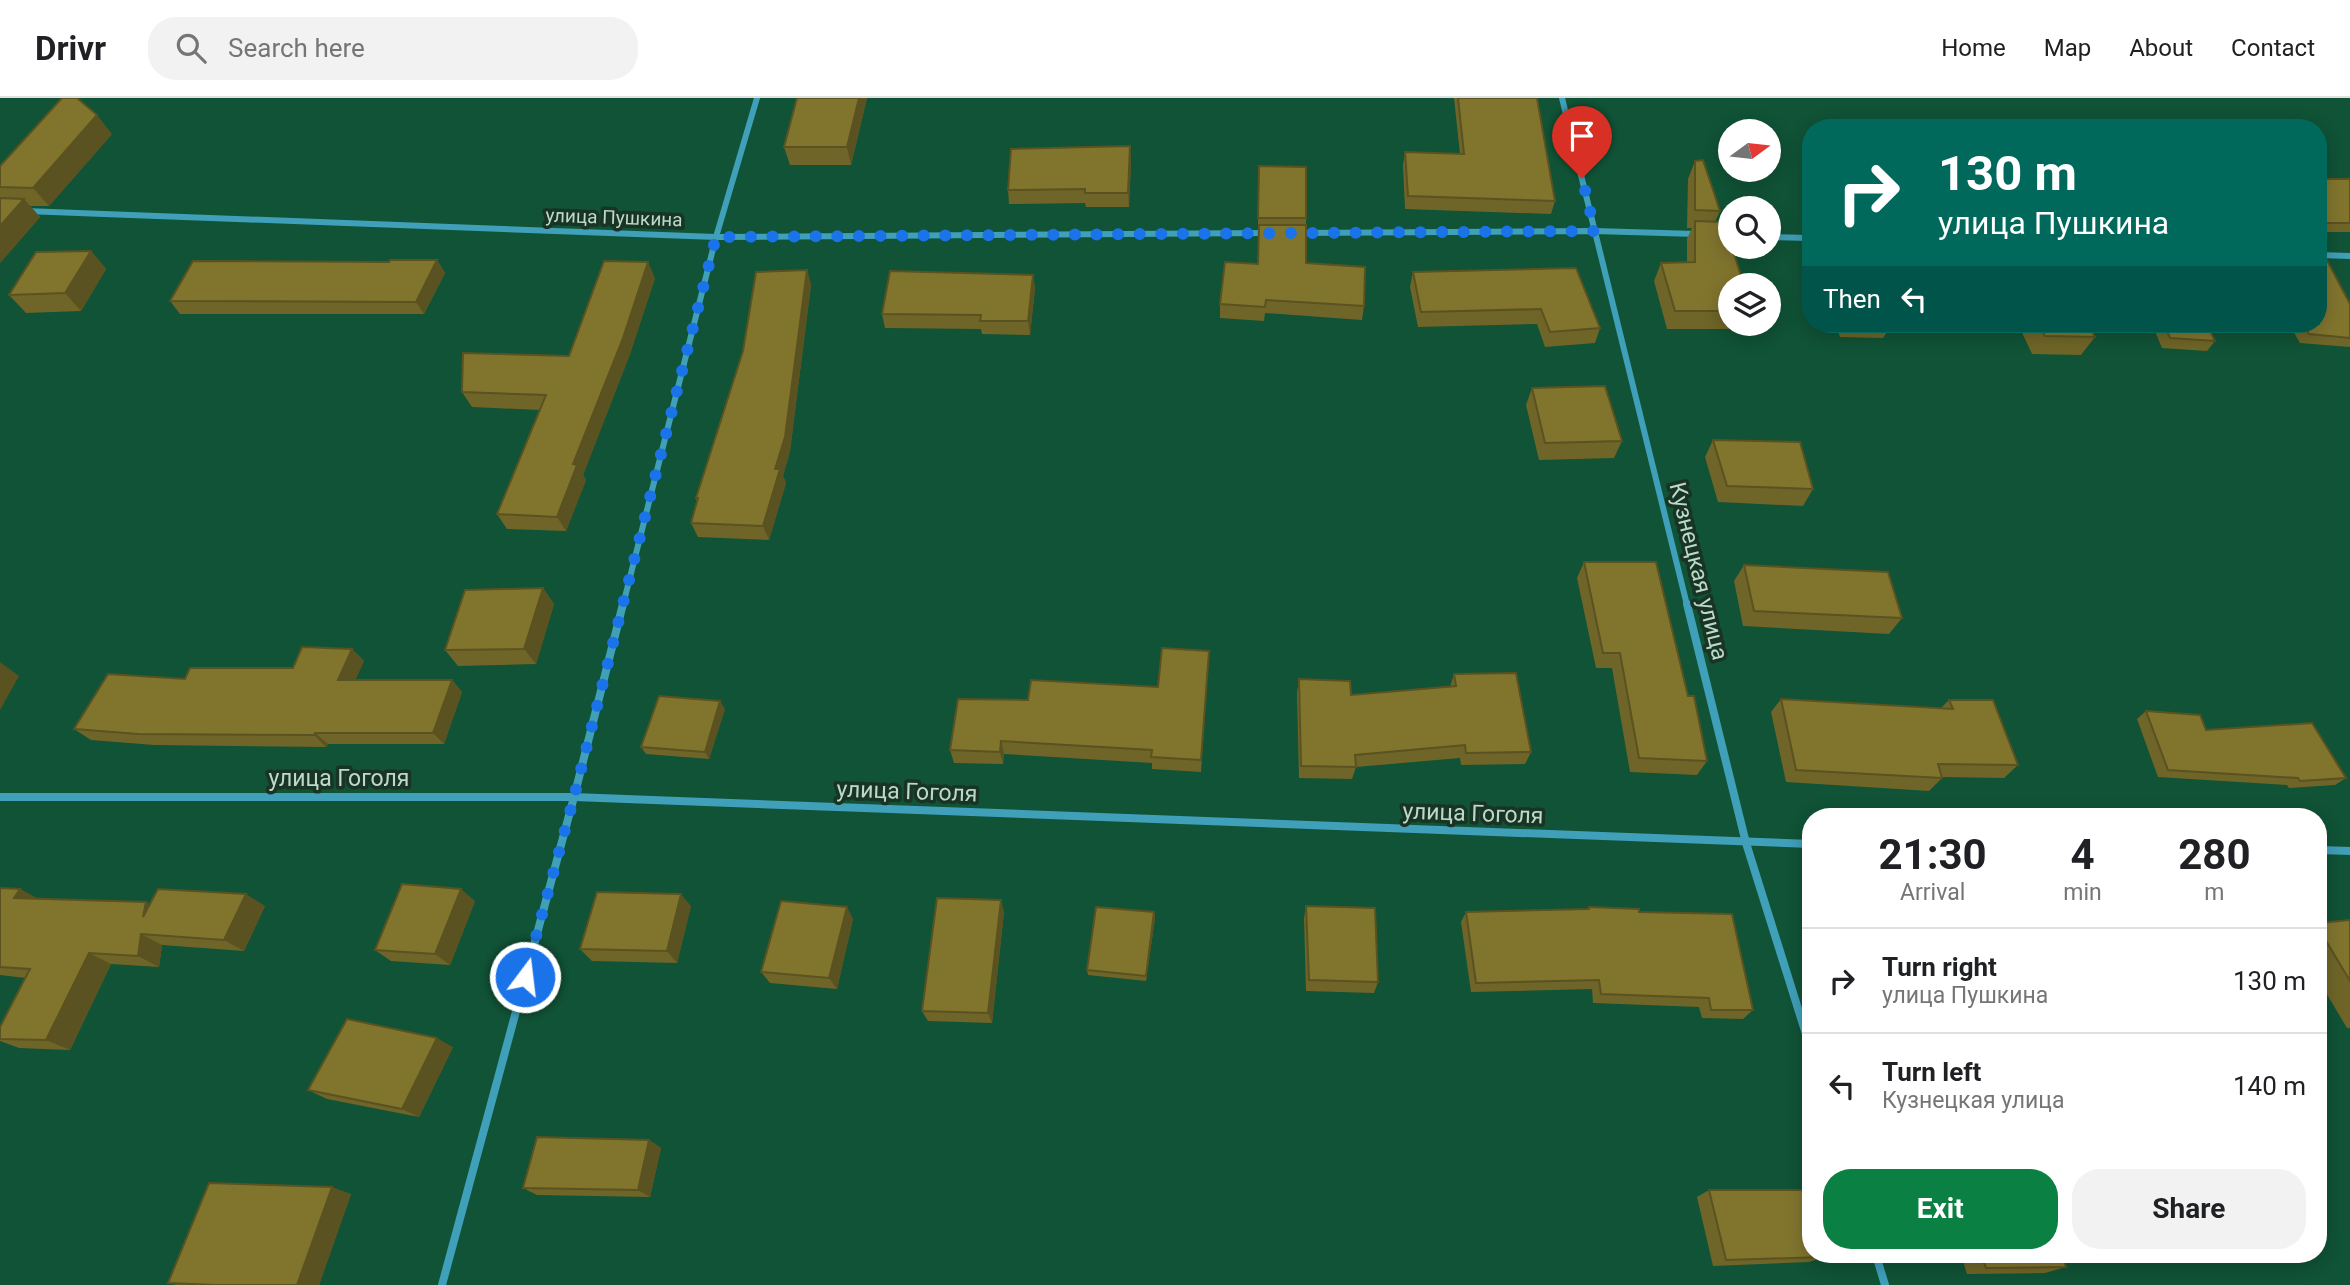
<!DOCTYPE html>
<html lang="en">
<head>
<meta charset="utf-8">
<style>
  body { margin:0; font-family:Roboto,sans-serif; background:#f2f2f2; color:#202124; height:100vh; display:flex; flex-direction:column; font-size:26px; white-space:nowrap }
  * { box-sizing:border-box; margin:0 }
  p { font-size:23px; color:#757577 }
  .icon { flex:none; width:38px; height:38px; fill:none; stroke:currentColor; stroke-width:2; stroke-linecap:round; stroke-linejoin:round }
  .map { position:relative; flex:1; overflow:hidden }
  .details { position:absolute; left:1802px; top:710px; width:525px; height:455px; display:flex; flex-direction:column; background:#fff; border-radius:28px; box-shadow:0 4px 18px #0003 }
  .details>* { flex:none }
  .guide { position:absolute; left:1802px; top:21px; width:525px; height:214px; border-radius:28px; box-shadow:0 4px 18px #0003; background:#00695c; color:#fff; overflow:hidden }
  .needle { width:46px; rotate:75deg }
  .controls { position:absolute; left:1718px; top:21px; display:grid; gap:14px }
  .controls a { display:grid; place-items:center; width:63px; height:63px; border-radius:50%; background:#fff; box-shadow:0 4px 18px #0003; font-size:35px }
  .pin { position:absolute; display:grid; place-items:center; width:60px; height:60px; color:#fff; margin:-72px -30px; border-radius:50% 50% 50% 0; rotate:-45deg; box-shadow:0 0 7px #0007 }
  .pin .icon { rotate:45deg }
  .me { position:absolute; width:77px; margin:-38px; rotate:15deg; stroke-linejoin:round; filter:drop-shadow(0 0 5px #0008) }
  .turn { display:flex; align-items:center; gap:24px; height:147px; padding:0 21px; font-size:32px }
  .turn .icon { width:91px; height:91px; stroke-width:2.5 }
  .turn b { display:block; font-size:49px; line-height:60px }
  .then { display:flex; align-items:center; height:66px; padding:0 21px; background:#0003; gap:14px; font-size:26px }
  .eta { display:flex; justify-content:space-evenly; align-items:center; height:119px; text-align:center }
  .eta b { font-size:42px; font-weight:700; line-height:49px }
  .button { display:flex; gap:14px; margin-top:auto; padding:14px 21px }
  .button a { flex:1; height:80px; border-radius:28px; background:#0b8043; color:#fff; font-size:28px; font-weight:700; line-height:80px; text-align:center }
  .button a+a { background:#f2f2f2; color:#202124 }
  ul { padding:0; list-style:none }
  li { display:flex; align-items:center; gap:21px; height:105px; padding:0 21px; border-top:2px solid #e0e0e0 }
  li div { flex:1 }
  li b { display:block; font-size:26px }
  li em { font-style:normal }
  header { display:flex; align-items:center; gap:42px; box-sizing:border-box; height:98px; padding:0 35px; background:#fff; border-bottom:2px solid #e0e0e0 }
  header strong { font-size:33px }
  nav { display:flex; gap:38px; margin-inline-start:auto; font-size:24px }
  .search { width:490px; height:63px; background:#f2f2f2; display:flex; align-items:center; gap:18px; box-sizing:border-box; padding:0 24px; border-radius:28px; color:#757577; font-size:26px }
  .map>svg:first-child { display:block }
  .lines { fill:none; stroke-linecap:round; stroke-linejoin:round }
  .street-far1 { stroke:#409fb9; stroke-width:6 }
  .street { stroke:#409fb9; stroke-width:8 }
  .wall { fill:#6f6528 }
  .shaded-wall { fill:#5a5220 }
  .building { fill:#81752e; stroke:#5a5220; stroke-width:2 }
  .route { stroke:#1a73e8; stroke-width:12; stroke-dasharray:0 21.6 }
  .labels { text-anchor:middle; stroke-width:7; stroke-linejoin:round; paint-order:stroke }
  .far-street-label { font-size:19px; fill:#bbdac8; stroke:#193325 }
  .street-label { font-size:23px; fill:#bbdac8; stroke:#193325 }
</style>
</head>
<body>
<header>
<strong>Drivr</strong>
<div class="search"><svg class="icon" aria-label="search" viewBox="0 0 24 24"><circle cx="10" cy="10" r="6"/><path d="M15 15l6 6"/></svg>Search here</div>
<nav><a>Home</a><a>Map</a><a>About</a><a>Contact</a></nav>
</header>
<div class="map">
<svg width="2350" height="1187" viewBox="0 0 2350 1187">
  <rect width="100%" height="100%" fill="#105336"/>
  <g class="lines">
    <!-- street-far1 -->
    <g class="street-far1">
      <path d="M1562,0L1687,507"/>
      <path d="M25,113L716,139L1266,135"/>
      <path d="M1299,135L1595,133L1696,136"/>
      <path d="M1769,139L1811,140"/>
      <path d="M2319,157L2350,158"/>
      <path d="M623,507L716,139L757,0"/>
    </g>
    <!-- street -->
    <g class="street">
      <path d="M1687,506L1746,745L1811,952"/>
      <path d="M0,699H574L1811,746"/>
      <path d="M2319,752L2350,753"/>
      <path d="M1876,1157L1885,1187"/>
      <path d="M442,1187L574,699L623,506"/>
    </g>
  </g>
  <!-- wall -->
  <g class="wall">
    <path d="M797,0H867L851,67H790L784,49Z"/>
    <path d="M1454,0H1537L1555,103L1551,116L1405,111L1403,67L1405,54L1460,56Z"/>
    <path d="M112,36L49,108H30L40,119L0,165V68Z"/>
    <path d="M1131,63L1129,109H1086L1085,105L1009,106L1008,92Z"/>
    <path d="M1695,63L1720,113L1715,124L1731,187V226H1747L1744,231H1667L1654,183L1661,165L1687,164V141L1692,130H1687L1688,81Z"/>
    <path d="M1258,77L1306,120V165L1364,208L1362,222L1265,215L1264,223L1220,220V206L1258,166Z"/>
    <rect x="2319" y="81" width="31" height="53"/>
    <path d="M91,153L106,171L81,213L26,215L9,197Z"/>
    <path d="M437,162L445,175L424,216H180L170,203L389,164Z"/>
    <path d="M1576,170L1600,230L1595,245L1545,249L1537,226L1418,229L1410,189L1413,174Z"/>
    <path d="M807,172L811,187L790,353L783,378L786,385L769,442L698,439L691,425L697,403L696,400Z"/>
    <path d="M1033,177L1035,190L1030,237L982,236L981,231L885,230L882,216Z"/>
    <path d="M655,180L630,256L583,377L586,382L566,433L507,431L497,416L540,312L472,309L462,294L569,258Z"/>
    <path d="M2350,206V249L2300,245L2289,226H2319Z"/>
    <path d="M1835,226H1887L1889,231L1883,240L1840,239Z"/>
    <path d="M2018,226H2088L2095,239L2081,257L2032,256Z"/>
    <path d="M2152,226H2207L2215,243L2207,253L2162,250Z"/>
    <path d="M1532,290L1622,343L1614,360L1539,362L1526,307Z"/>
    <path d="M1713,342L1813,391L1803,408L1718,404L1705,359Z"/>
    <path d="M1584,464L1688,598L1707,663L1697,677L1630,674L1612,570H1596L1577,480Z"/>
    <path d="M1744,467L1902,520L1889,536L1743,528L1734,483Z"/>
    <path d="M543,490L554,506L536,566L458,568L445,552Z"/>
    <path d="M352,551L364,563L355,582H452L462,594L444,646H328L326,649L154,647L91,642L74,631L185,581L293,570Z"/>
    <path d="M1209,553L1201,674L1152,671V665L1004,656L1003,666L954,665L950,652L1158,589Z"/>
    <path d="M1454,576L1531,654L1525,666L1461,667L1460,660L1356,669L1352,681L1299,680L1297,595L1299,581L1351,597L1450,589Z"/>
    <path d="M1781,601L1941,610L1949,602L2018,667L2004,680L1941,679L1942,680L1929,693L1786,684L1771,614Z"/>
    <path d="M725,611L709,661L646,656L641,649Z"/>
    <path d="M2146,613L2206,632L2346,680L2335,687L2289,690L2287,687L2158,679L2137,621Z"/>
    <path d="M0,790L20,791L37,801L146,804L150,806L265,808L244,853L162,847L159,869L111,866L70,952L19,950L0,943V929L26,880L0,877Z"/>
    <path d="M475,803L450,867L391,863L375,852Z"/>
    <path d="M691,808L677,865L592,863L580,851Z"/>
    <path d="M1306,808L1378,884L1374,895L1306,893L1304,820Z"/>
    <path d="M1589,809L1639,814L1753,912L1743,921L1702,920L1699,909L1593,905L1592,891L1471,894L1461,824L1466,814L1587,811Z"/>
    <path d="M1004,814L992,925L928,923L922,913Z"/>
    <path d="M1154,814L1155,820L1146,883L1088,877L1087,872Z"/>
    <path d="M853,821L837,891L770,885L761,874Z"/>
    <path d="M2350,822V930H2347L2319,883V825Z"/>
    <path d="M453,949L419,1019L327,1001L308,992Z"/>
    <path d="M649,1042L661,1050L650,1099L537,1097L523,1090Z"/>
    <path d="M1709,1092L1824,1159L1809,1164L1713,1168L1697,1099Z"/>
    <path d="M351,1096L319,1187H177L168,1185Z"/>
    <path d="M1961,1157H2062L2066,1169L2045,1175L1967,1176Z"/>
  </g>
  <!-- shaded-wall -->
  <g class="shaded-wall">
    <path d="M859,0H867L851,67L847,49Z"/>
    <path d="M97,17L112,36L49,108L33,90Z"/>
    <path d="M1130,48L1131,63L1129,109L1128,95Z"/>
    <path d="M24,101L40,119L0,165V128Z"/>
    <path d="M91,153L106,171L81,213L65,195Z"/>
    <path d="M437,162L445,175L424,216L416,204Z"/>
    <path d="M648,164L655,180L630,256L583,377L586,382L566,433L557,419L573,366Z"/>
    <path d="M807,172L811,187L790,353L783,378L786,385L769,442L763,428Z"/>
    <path d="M1033,177L1035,190L1030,237L1028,223Z"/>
    <path d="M543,490L554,506L536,566L524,551Z"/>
    <path d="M352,551L364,563L350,594L338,582Z"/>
    <path d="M0,564L19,578L0,612Z"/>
    <path d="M452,582L462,594L444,646L433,635Z"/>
    <path d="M720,603L725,611L709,661L705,654Z"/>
    <path d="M315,635L328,646L326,649L314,637Z"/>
    <path d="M1001,643L1004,656L1003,666L1000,654Z"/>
    <path d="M20,791L43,803L14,800Z"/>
    <path d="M461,791L475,803L450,867L435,856Z"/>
    <path d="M246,796L265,808L244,853L224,842Z"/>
    <path d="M681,796L691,808L677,865L667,853Z"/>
    <path d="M1001,802L1004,814L992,925L988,915Z"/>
    <path d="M146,804L166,816L143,819Z"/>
    <path d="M847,809L853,821L837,891L829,880Z"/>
    <path d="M1154,814L1155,820L1146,883V878Z"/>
    <path d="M141,836L162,847L159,869L138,858Z"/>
    <path d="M89,855L111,866L70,952L46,942Z"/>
    <path d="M437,940L453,949L419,1019L402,1011Z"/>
    <path d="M649,1042L661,1050L650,1099L638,1092Z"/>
    <path d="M332,1089L351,1096L319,1187H297Z"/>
  </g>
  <!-- building -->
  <g class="building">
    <path d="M62,0H77L97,17L33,90L0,89V68Z"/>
    <path d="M797,0H859L847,49H784Z"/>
    <path d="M1458,0H1537L1555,103L1408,98L1405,54L1464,56Z"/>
    <path d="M1130,48L1128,95H1085V91L1008,92L1011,51Z"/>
    <path d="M1703,62L1720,113L1695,112V63Z"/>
    <path d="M1259,68L1306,69V120H1258Z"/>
    <rect x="2319" y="81" width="31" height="44"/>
    <path d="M0,100L24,101L0,128Z"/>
    <path d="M1695,123L1724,124L1731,145V149H1732L1744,187H1731V213H1675L1661,165L1695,164Z"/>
    <path d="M1259,127H1306V165L1365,169L1364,208L1266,202L1265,209L1220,206L1225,164L1258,166Z"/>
    <path d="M2319,147L2350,206V240L2309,236L2303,226H2319Z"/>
    <path d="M91,153L65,195L9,197L36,154Z"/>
    <path d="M390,162H437L416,204L170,203L193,163L389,164Z"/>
    <path d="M604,163L648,164L623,240L573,366L577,367L557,419L497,416L546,297L462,294L463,255L569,258Z"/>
    <path d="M1576,170L1600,230L1550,234L1541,211L1421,214L1413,174Z"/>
    <path d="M807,172L785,339L775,371H780L763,428L691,425L698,400H696L743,253L756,174Z"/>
    <path d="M890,173L1033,177L1028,223H980L981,217L882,216Z"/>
    <path d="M1844,226H1887L1889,231L1845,230Z"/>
    <path d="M2039,226H2088L2095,239L2045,238Z"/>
    <path d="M2164,226H2207L2215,243L2170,240Z"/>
    <path d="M1605,288L1622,343L1545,345L1532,290Z"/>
    <path d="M1713,342L1800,344L1813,391L1727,388Z"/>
    <path d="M1584,464H1656L1688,598H1694L1707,663L1639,660L1620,555H1603Z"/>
    <path d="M1744,467L1888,474L1902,520L1754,513Z"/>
    <path d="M543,490L524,551L445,552L465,492Z"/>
    <path d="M302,549L352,551L338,582H452L433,635H315L314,637L138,636L74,631L108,576L185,581L190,570H293Z"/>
    <path d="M1162,550L1209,553L1201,662L1151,659L1152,652L1001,643L1000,654L950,652L958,601L1028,602L1031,582L1158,589Z"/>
    <path d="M1516,575L1531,654L1466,655L1465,647L1355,657L1356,669L1301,668L1299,581L1350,583L1351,597L1456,588L1454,576Z"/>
    <path d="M659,598L720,603L705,654L641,649Z"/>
    <path d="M1781,601L1953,611L1949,602H1993L2018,667L1938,666L1942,680L1796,672Z"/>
    <path d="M2146,613L2200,617L2206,632L2312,625L2346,680L2300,683L2298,680L2168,672Z"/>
    <path d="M402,786L461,791L435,856L375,852Z"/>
    <path d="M0,790L20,791L14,800L146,804L143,819L158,791L246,796L224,842L141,836L138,858L89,855L46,942L0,941V929L30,871L0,869Z"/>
    <path d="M597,794L681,796L667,853L580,851Z"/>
    <path d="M937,800L1001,802L988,915L922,913Z"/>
    <path d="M781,803L847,809L829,880L761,874Z"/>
    <path d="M1306,808L1375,810L1378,884L1309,882Z"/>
    <path d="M1096,809L1154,814L1146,878L1087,872Z"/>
    <path d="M1589,809L1639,811V814L1732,816L1753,912H1711L1709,900L1601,896L1599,882L1476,885L1466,814L1589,811Z"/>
    <path d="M2350,822V883L2319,831V825Z"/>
    <path d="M347,921L437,940L402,1011L308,992Z"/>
    <path d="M537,1039L649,1042L638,1092L523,1090Z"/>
    <path d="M209,1085L332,1089L297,1187H216L168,1185Z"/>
    <path d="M1709,1092H1806L1811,1112V1157H1824V1159L1726,1162Z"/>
    <path d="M1981,1157H2062L2066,1169L1986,1170Z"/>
  </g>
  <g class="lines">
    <!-- route -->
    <path class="route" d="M525,879L574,699L716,139L1595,133L1582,80"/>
  </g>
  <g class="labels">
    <!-- far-street labels -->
    <g class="far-street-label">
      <text transform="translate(614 119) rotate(2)" y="7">улица Пушкина</text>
    </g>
    <!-- street labels -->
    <g class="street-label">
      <text transform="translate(1699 473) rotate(76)" y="8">Кузнецкая улица</text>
      <text x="339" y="688">улица Гоголя</text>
      <text transform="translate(907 693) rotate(2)" y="8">улица Гоголя</text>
      <text transform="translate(1473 715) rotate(2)" y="8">улица Гоголя</text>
    </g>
  </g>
</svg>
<div class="controls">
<a><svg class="needle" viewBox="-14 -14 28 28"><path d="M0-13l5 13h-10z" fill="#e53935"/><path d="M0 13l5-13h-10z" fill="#757577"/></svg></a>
<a><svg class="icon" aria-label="search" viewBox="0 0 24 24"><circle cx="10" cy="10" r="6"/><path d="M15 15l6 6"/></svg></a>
<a><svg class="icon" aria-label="layers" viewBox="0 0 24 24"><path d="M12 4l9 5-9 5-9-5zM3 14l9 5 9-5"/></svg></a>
</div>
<div class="pin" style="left:1582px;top:80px;background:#d93025"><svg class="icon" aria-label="arrive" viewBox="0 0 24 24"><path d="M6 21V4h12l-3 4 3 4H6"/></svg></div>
<svg class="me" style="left:525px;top:879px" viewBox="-20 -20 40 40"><circle r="17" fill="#1a73e8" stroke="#fff" stroke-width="3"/><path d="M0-11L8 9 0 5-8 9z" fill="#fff"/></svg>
<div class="guide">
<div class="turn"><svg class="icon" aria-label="right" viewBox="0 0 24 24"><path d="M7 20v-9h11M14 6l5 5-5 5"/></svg><div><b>130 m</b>улица Пушкина</div></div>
<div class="then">Then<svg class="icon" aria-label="left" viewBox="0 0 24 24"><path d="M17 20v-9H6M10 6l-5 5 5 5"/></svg></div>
</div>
<section class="details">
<div class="eta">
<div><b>21:30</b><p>Arrival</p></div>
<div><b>4</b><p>min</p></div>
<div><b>280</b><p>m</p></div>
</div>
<ul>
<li><svg class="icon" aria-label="right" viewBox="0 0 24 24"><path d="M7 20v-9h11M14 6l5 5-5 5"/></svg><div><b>Turn right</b><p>улица Пушкина</p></div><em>130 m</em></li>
<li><svg class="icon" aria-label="left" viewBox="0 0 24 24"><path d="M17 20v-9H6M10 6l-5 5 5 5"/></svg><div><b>Turn left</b><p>Кузнецкая улица</p></div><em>140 m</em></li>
</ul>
<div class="button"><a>Exit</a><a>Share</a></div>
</section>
</div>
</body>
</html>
